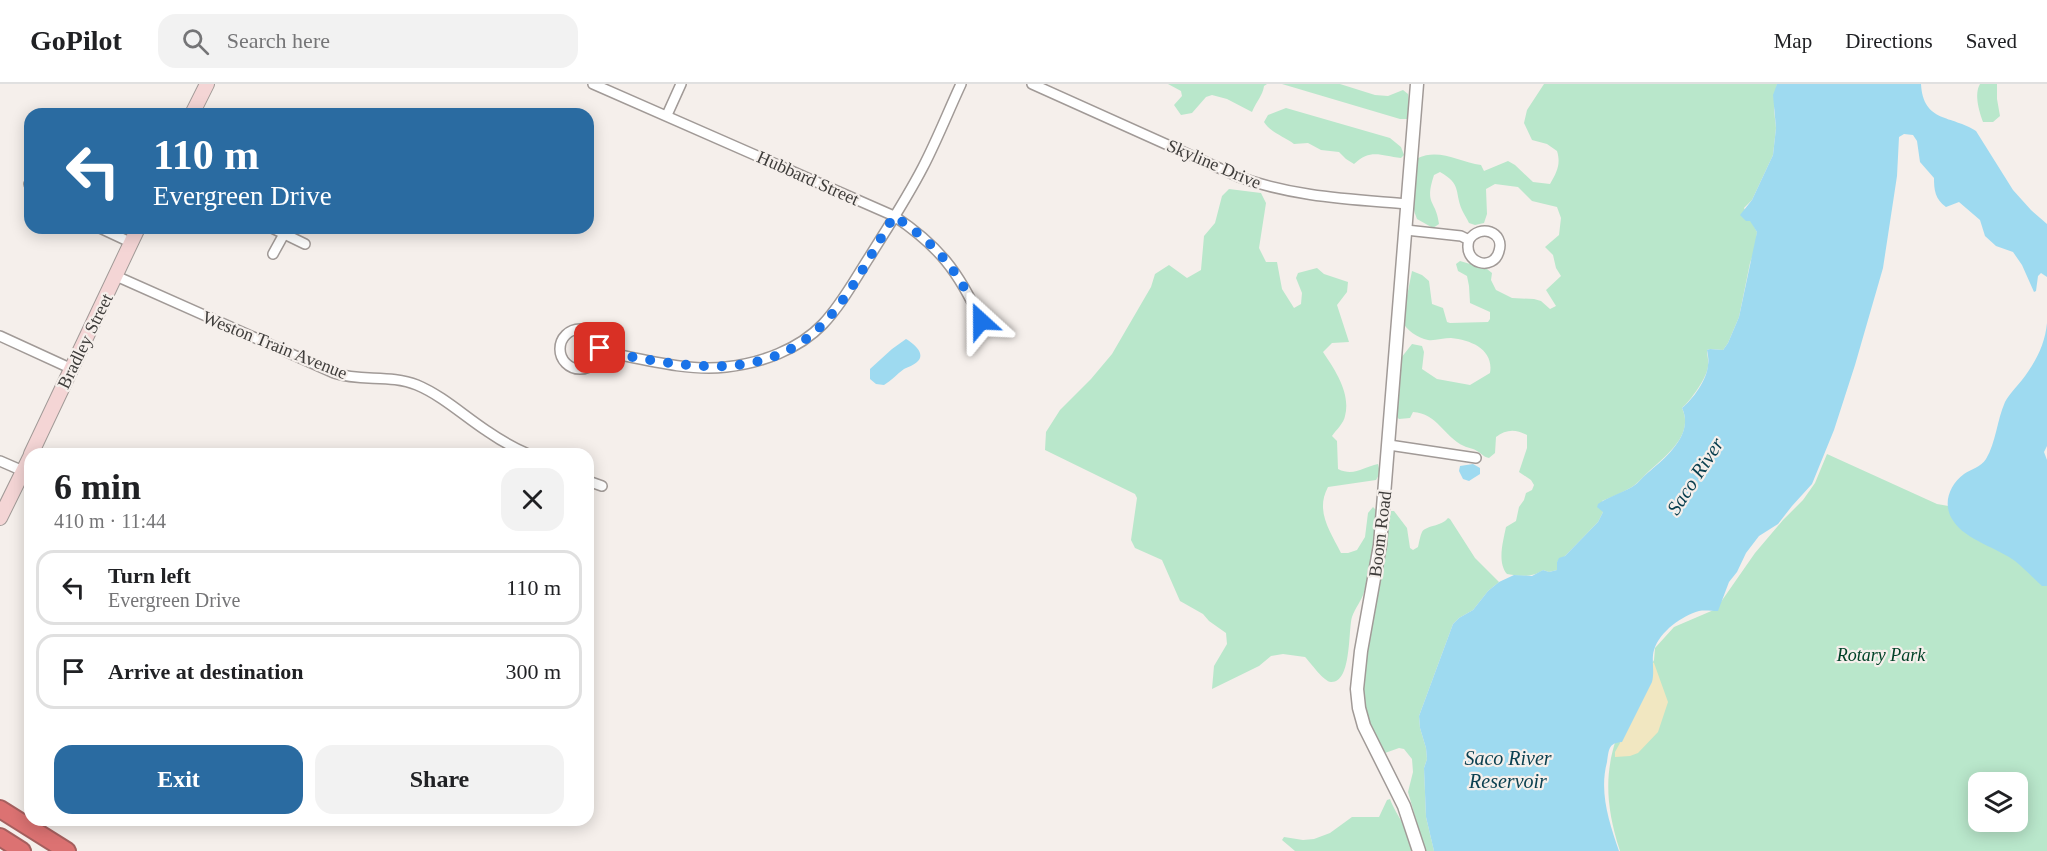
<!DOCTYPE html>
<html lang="en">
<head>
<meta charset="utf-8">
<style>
  body { margin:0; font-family:"Times New Roman",serif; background:#f2f2f2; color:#202124; height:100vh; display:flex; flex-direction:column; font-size:22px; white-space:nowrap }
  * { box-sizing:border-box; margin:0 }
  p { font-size:20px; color:#757577 }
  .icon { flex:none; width:33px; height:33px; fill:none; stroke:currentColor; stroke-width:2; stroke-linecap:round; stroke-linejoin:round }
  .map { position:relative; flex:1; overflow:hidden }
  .sheet { position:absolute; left:24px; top:364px; width:570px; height:378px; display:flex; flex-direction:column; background:#fff; border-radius:18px; box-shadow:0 3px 15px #0003 }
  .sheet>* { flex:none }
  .banner { position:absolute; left:24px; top:24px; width:570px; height:126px; border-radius:18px; box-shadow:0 3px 15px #0003; background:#2a6ba1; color:#fff; overflow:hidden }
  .controls { position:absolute; left:1968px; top:688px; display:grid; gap:12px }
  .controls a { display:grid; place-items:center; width:60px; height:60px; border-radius:12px; background:#fff; box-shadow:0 3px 15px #0003; font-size:30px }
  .pin { position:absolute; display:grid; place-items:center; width:51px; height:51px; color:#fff; margin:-26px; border-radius:12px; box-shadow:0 3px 9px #0006 }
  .me { position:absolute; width:66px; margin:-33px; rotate:336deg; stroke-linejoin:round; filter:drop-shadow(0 0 4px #0008) }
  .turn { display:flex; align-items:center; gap:21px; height:126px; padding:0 30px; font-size:27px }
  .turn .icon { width:78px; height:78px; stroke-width:2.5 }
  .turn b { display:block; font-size:42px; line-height:51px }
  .round { display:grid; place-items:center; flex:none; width:63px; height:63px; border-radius:18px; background:#f2f2f2 }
  .summary { display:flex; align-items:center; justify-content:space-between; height:102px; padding:0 30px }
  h1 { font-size:36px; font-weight:800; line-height:45px }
  .action { display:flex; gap:12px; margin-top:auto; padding:12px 30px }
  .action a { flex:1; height:69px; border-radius:18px; background:#2a6ba1; color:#fff; font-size:24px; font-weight:800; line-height:69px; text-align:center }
  .action a+a { background:#f2f2f2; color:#202124 }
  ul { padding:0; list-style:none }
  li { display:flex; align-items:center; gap:18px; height:75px; margin:0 12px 9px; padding:0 18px; border:3px solid #e0e0e0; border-radius:18px }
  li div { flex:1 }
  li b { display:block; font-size:22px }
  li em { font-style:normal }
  header { display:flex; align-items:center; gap:36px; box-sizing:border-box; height:84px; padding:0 30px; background:#fff; border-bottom:2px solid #e0e0e0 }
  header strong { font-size:28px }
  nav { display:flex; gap:33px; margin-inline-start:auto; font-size:21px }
  .search { width:420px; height:54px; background:#f2f2f2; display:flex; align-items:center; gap:15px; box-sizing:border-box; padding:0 21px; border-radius:18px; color:#757577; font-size:22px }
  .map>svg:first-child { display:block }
  .green { fill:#b9e7cb; fill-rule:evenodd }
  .sand { fill:#f1e7c1 }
  .water { fill:#9edaf0 }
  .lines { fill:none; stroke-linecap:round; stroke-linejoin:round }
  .minor-casing { stroke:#a19a97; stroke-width:12 }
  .tertiary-casing { stroke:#a19a97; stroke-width:15 }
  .secondary-casing { stroke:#a19a97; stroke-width:16 }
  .motorway-casing { stroke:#a55f5e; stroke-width:20 }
  .minor { stroke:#fff; stroke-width:9 }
  .tertiary { stroke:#fff; stroke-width:12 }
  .secondary { stroke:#f4d5d5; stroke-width:14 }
  .motorway { stroke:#dc7272; stroke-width:16 }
  .route { stroke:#1a73e8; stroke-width:10; stroke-dasharray:0 18 }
  .labels { text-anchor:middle; stroke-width:4.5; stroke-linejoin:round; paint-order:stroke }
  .street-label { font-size:18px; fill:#3e3c3a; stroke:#f5efeb }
  .park-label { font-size:18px; font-style:italic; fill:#004227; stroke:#f5efeb }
  .water-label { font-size:20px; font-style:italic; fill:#0b4050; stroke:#f5efeb }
</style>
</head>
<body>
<header>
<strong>GoPilot</strong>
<div class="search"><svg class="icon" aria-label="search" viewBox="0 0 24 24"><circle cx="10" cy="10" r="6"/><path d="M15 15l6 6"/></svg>Search here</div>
<nav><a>Map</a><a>Directions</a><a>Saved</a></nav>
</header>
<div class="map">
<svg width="2047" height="767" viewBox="0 0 2047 767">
  <rect width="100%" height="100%" fill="#f5efeb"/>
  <!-- green -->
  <g class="green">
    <path d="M1168,0H1267L1264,2C1263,11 1256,18 1252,28L1227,15L1212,11L1206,13L1192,29L1181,31L1174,21L1182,12L1181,7Z"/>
    <path d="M1282,0H1340L1375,11L1388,12L1403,6L1408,10L1410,26L1407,35H1400Z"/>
    <path d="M1544,0H1777L1774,26L1776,44L1773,71L1752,116L1744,124L1757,148L1755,165L1750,179L1739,233L1728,259L1723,266L1710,265L1707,266C1707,271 1709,277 1708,282C1707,294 1691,316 1682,324C1695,352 1664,373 1646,390C1642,394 1638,399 1632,403C1623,408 1612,413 1602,417L1603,428L1598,438L1565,472L1557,478V486L1549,488L1543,486C1532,494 1521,492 1507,490C1497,478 1503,458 1506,443L1516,437L1519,423L1524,416L1526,409L1532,406L1534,401L1531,396L1519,388L1527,364V351C1516,345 1506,345 1496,353L1495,369L1489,374C1484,373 1482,370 1477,367C1473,364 1468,364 1464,362C1444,353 1437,329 1413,328L1410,334L1399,335L1396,332L1401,274L1412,260L1422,262L1424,268L1422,285L1437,295L1470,301L1490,289C1494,266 1472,256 1451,254C1444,254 1434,257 1428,256C1418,254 1406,246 1402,237L1412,187L1422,191L1429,197L1432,220L1443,224L1447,238L1450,239L1488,238L1490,235V228L1470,219L1469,202L1467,192L1458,187L1456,180L1460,177L1487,185L1492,189L1491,196L1496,206L1512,214L1534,215L1541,217L1550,225L1556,222L1546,206L1561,192L1556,184L1553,171L1545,163L1559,151L1561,134L1557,123L1532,117L1518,103L1495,100L1486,105L1487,130L1484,139L1475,141L1469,139C1467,135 1464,130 1462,126C1454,106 1462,101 1440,88L1434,91C1424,122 1436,115 1439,140L1433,144L1417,135C1409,118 1412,92 1418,74C1439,64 1460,78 1481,81L1484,87L1508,77L1515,81L1533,98L1550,100C1557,88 1561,80 1557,67L1547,60L1532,56L1524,39L1527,26Z"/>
    <path d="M1980,0H1997V15L2000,32L1993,38H1983C1979,27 1974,10 1980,0Z"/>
    <path d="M1286,24L1390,54L1401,63L1404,71L1401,74C1381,72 1371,64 1354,80L1346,75L1339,68L1321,66L1308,59L1294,60C1285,53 1270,48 1264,38L1268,31Z"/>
    <path d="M1229,105L1261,109L1266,119L1259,164L1266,178H1277L1282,205L1294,224L1301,220L1302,209L1296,194L1298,189L1317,184L1324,190L1348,198L1347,208L1337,221L1349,258L1332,259L1323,268C1335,286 1351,309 1345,332C1344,339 1336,346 1332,352L1337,357L1338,385C1354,393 1363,383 1378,380L1380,389L1376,396L1328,403C1315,427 1330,447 1341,469H1348L1357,466L1365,453L1368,429L1373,423L1376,426C1375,453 1372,482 1364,508C1362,516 1355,524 1352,533C1348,546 1352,599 1331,598C1324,598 1310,578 1305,573L1283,570L1271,572L1259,582L1212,605L1214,582L1227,560L1226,549L1209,537L1203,530L1180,517L1162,476L1135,464L1131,456L1137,414L1135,410L1045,366L1046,348L1060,326L1091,295L1112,270L1151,203L1155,190L1169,181L1187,194L1201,186L1204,152L1215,139L1222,112Z"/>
    <path d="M1827,370L1937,420L2023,435L2047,445V767H1620C1593,684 1616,648 1654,576L1655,564L1674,543L1716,525L1755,469L1783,436L1803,416L1815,399ZM1978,699H2018V738H1978Z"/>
    <path d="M1391,427H1394L1407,444L1410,464L1413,466L1418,463C1419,459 1420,452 1422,448C1426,441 1441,443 1448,434L1450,435L1475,474L1499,498L1488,507L1473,526L1459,534L1453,540L1419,632L1420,644L1426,664L1427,675L1424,684L1426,733L1434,767H1425L1408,708L1413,688L1412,675L1404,665L1399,664L1385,669L1380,665L1364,624L1363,605L1364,588L1374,528L1385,442L1388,428Z"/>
    <path d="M1390,715C1396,732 1412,748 1411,767H1295L1282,756L1284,753L1303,756L1314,755L1330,749L1352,733H1379L1387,716Z"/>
  </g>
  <!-- sand -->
  <path class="sand" d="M1652,578L1654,579L1668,618L1658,648L1638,669L1630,672L1615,673V668L1620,659L1619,656Z"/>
  <!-- water -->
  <g class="water">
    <path d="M1777,0H1921C1923,39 1952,31 1976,47L2013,106L2031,126L2047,140V193L2041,189L2038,192L2036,207L2034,208L2022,181L2013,168L1996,162L1985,152L1980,136L1959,118L1946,123C1935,115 1934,106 1934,94L1920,78L1917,57L1913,51L1904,50L1899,53L1897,92L1883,184L1855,281L1834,346L1812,400L1792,422L1778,440L1759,452L1746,469L1737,488L1729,498L1718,527C1712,527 1705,526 1699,527C1682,532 1660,547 1654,566C1651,576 1655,587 1652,598L1622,658C1608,659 1609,666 1607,678C1599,708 1609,738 1619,767H1434L1426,733L1424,684L1427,675L1426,664L1420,644L1419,632L1453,540L1459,534L1473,526L1488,507L1499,498L1514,491L1532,492L1543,486L1549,488L1557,486V478L1559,474L1565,472L1598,438L1603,428L1597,423L1598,420C1608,413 1621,409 1632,403C1639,399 1644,391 1650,387C1668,372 1694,349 1682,324C1693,315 1707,296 1708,281C1709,277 1708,271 1707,266L1710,265L1723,266L1728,259L1739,233L1757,148L1750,137H1746L1740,131L1752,116L1773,71L1776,44L1773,11Z"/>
    <path d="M2047,239V362L2044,368L2047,376V502H2042C2033,494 2025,485 2015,477C1999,465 1965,455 1954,438C1942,422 1948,402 1964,390C1971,385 1981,383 1986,375C1996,358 1997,336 2005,318C2009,311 2016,303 2022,296C2035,279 2045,261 2047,239Z"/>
    <path d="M906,255C913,259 927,270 917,278C914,281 908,283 904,285C897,290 891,297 884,301L876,300L870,295V285L892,265Z"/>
    <path d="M1473,380L1480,384V390L1469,397L1463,395L1459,387L1460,382Z"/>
  </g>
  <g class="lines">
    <!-- minor casing -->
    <g class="minor-casing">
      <g id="minor">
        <path d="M593,0L894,132C939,162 959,188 981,237"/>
        <path d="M1032,0L1239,93C1294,113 1349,115 1406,120"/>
        <path d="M667,31L681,0"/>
        <path d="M29,100L30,102"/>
        <path d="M100,144L132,159"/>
        <path d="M272,144L305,160"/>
        <path d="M1406,146L1461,152L1469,156C1462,180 1494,188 1499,167C1505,148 1480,139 1469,156"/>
        <path d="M273,170L284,150"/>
        <path d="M116,192L334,289C361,298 390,290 417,301C443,312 464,332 487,347C500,356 514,364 528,370"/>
        <circle cx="580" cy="265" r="20"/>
        <path d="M0,252L72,285"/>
        <path d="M600,267C638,274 688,288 726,283C761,279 798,266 823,240C842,220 855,195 870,172C888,143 907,114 923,83C937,56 948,28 961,0"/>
        <path d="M1389,361L1476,374"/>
        <path d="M0,377L23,387"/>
        <path d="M588,397L602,402"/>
      </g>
    </g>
    <!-- tertiary casing -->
    <g class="tertiary-casing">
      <path id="tertiary" d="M1417,0L1380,461L1361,567L1357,605L1359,624L1364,642L1404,722L1419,767"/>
    </g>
    <!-- secondary casing -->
    <g class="secondary-casing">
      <g id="secondary">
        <path d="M192,30L207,0"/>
        <path d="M31,370L138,144"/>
        <path d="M0,434L30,373"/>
      </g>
    </g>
    <!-- motorway casing -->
    <g class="motorway-casing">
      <g id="motorway">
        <path d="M0,725L67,767"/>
        <path d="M0,753L22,767"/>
      </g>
    </g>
    <!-- minor -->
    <use href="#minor" class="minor"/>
    <!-- tertiary -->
    <use href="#tertiary" class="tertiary"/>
    <!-- secondary -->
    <use href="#secondary" class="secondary"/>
    <!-- motorway -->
    <use href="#motorway" class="motorway"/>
  </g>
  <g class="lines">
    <!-- route -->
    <path class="route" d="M600,264V267C675,280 763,304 824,239C853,208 872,168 894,132C939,162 959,188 981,237"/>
  </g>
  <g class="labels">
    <!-- street labels -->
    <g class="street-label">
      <text transform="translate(1214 80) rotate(23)" y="6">Skyline Drive</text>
      <text transform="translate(808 94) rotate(24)" y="6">Hubbard Street</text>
      <text transform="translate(85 257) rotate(-64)" y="6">Bradley Street</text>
      <text transform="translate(275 261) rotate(22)" y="6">Weston Train Avenue</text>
      <text transform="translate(1380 450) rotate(-83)" y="6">Boom Road</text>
    </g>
    <!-- park labels -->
    <g class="park-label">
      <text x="1881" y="577">Rotary Park</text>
    </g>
    <!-- water labels -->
    <g class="water-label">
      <text transform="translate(1695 392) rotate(-57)" y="7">Saco River</text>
      <text x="1508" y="681">Saco River<tspan x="1508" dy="23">Reservoir</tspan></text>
    </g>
  </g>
</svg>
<div class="controls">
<a><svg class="icon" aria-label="layers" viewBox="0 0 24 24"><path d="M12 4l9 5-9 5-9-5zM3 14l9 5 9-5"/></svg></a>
</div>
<div class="pin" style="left:600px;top:264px;background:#d93025"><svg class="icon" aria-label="arrive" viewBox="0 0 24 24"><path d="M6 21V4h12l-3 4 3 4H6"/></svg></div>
<svg class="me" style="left:981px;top:237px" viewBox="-20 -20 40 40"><path d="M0-17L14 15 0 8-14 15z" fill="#1a73e8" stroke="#fff" stroke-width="4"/></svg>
<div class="banner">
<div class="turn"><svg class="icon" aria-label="left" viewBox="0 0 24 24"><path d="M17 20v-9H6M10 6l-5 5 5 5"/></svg><div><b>110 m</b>Evergreen Drive</div></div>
</div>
<section class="sheet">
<div class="summary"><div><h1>6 min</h1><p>410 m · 11:44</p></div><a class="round"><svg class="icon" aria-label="close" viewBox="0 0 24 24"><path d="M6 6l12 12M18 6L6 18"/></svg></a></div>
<ul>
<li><svg class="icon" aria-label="left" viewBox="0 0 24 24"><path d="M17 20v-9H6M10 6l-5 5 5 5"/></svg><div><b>Turn left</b><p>Evergreen Drive</p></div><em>110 m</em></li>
<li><svg class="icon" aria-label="arrive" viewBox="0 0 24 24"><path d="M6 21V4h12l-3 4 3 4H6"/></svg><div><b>Arrive at destination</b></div><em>300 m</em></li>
</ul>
<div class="action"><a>Exit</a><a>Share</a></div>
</section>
</div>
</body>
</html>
